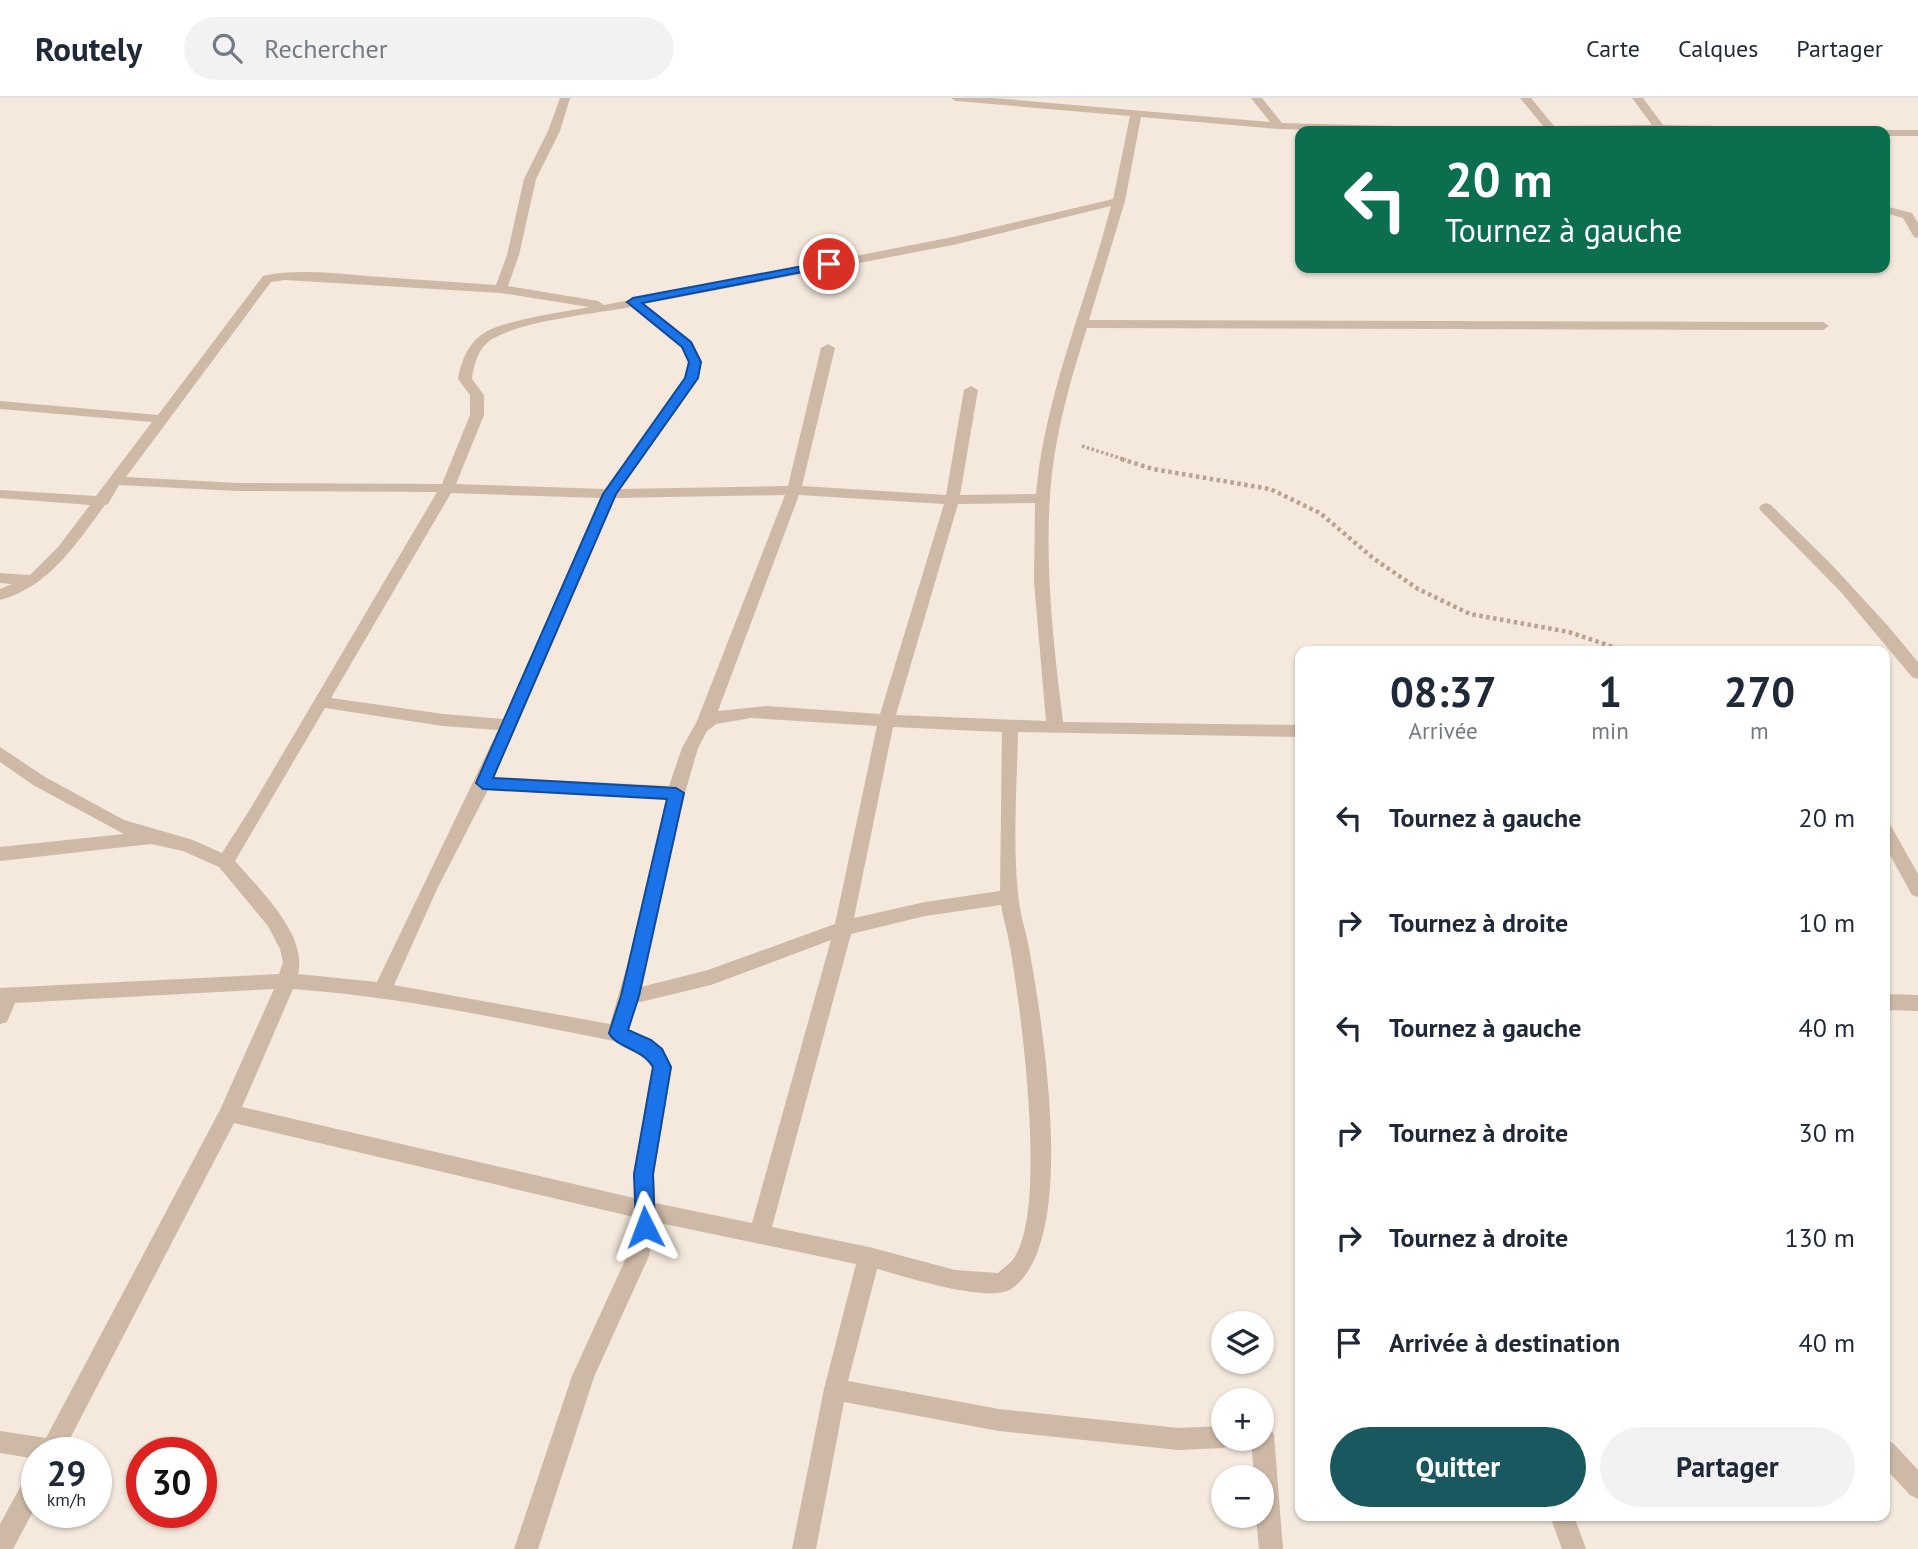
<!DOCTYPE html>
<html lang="fr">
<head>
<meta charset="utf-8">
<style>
  body { margin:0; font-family:"PT Sans",sans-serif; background:#f2f2f3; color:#1f2937; height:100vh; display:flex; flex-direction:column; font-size:26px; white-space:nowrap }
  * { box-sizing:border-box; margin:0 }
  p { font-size:23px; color:#747a83 }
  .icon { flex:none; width:38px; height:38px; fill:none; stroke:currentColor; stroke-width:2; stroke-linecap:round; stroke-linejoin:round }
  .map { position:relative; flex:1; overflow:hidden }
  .drawer { position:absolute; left:1295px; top:548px; width:595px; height:875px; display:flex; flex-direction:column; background:#fff; border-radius:14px; box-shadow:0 2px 5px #0004 }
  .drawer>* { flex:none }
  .top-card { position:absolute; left:1295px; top:28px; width:595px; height:147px; border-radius:14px; box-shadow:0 2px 5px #0004; background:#0b6e4f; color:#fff; overflow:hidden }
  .buttons { position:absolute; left:1211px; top:1213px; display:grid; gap:14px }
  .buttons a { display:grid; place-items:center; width:63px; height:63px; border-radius:50%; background:#fff; box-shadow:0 2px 5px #0004; font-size:35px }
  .speed { position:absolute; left:21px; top:1339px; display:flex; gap:14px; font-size:35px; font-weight:700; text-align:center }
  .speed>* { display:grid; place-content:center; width:91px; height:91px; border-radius:50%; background:#fff; box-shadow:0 2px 5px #0004; line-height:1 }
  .speed small { font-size:18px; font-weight:400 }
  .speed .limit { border:10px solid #d22; background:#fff; color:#111 }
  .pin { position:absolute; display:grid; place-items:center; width:60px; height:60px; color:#fff; margin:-30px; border:4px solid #fff; border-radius:50%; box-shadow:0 2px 7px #0007 }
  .me { position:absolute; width:77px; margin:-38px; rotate:357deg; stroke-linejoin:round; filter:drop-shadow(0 0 5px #0008) }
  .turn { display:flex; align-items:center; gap:24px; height:147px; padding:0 35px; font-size:32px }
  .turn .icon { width:91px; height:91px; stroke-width:2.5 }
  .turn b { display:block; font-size:49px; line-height:60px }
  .eta { display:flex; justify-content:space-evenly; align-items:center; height:119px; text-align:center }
  .eta b { font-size:42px; font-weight:800; line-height:49px }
  .cta { display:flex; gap:14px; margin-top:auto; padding:14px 35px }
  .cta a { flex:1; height:80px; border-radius:42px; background:#19585e; color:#fff; font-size:28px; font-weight:800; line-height:80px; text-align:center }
  .cta a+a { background:#f2f2f3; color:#1f2937 }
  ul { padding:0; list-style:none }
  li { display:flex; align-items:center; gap:21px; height:105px; padding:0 35px }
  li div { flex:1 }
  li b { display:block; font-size:26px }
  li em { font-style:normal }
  header { display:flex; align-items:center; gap:42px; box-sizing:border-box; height:98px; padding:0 35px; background:#fff; border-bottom:2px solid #e0e1e3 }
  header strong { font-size:33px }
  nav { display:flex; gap:38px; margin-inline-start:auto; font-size:24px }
  .search { width:490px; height:63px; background:#f2f2f3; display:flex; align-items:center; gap:18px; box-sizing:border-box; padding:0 24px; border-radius:38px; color:#747a83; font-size:26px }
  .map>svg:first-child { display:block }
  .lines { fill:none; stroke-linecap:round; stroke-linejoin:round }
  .path-far1 { stroke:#b9a390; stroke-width:3.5; stroke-dasharray:2.5 2.5; stroke-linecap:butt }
  .path { stroke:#b9a390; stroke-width:4.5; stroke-dasharray:3.5 3.5; stroke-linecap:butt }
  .minor { fill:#cdb9a6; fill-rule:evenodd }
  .route { fill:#1a73e8; stroke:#114b97; stroke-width:2 }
</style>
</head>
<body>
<header>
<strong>Routely</strong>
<div class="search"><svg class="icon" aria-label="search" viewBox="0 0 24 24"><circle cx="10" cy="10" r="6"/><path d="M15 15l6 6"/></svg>Rechercher</div>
<nav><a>Carte</a><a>Calques</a><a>Partager</a></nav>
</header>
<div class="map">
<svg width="1918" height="1451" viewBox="0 0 1918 1451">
  <rect width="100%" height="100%" fill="#f4e9dc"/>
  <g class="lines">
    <!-- path-far1 -->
    <path class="path-far1" d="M1082,348L1126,362"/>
    <!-- path -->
    <path class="path" d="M1121,361L1153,371L1270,391L1320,415L1373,460L1418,491L1470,516L1569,534L1625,553"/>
    <!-- minor -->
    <g class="minor">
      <path d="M560,0H570L560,33L536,81L519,157L508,188L598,203L604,207L953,139L1113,101L1130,18L956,3L951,0H994L1270,24L1251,0H1262L1282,25L1432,29L1543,28L1520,0H1531L1554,28L1652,27L1632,0H1643L1663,27L1813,30L1819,33H1352L1279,31L1141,19L1125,103L1089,222L1823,224L1829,228L1823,232L1087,230C1072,277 1058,325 1052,375C1043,457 1053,541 1063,624L1300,627V639L1018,634C1017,690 1012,748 1019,804C1021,819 1026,834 1029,850C1042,923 1080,1145 1011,1191C989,1206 903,1178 877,1171L848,1283L999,1311L1178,1330L1223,1328V1340H1234L1231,1347L1223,1350L1178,1352L999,1333L844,1304L816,1451H792L824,1291L856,1166L655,1124L649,1158L594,1279L538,1451H514L572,1278L627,1158L634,1119L234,1025L63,1354H37V1361L0,1355V1333L46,1340L220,1012L274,891L15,905L7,924L0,926V890L279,876L283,864L280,851L268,828L219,769L183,753L151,746L0,763V749L124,736L33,687L0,664V649L45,679L124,722L193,742L222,755L252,708L437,394L237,393L119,387L108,406L105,407C76,446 49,489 0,502V491L12,486L0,485V475L30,477L59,448L90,407L0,400V392L96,398L152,324L0,311V303L158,317L263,178C296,171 332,175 366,178C409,181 453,184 496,187L507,157L524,81L548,33ZM1111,108C1086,205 1045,296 1036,396L960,397L978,292L971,288L964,292L946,397L802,388L835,250L828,246L821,250L788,388L620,391L698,280L702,264L692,244L644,206L953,147ZM285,182L501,195L589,209C564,214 504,222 484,235C468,245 461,264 458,281L470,297V317L442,386L237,385L126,379L271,184ZM631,209L681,249L688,264L684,280L605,391L456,386L484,317V297L472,281C474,265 479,248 494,240C527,222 593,216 631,209ZM451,395L600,400L503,621L443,616L331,600ZM785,397L697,623L682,650L669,688L494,679L614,400ZM799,397L944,406L880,616L767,608L718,613ZM1035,405L1034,484L1046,623L896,617L958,406ZM325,610L443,628L498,632L377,884L298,876C308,837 259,791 235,763ZM751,620L877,628L835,826L708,872L641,889L685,695L698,650L707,633L716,626ZM893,629L1002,634L1000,793L925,804L854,820ZM488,692L666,701L629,861L610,926L394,887L438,789ZM1001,807C1003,821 1008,835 1010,849C1021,912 1048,1109 1014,1160C1010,1166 1003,1170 998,1175L955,1172L869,1149L772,1129L851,836L925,818ZM831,842L752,1125L655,1105L654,1076L672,969L662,950L652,941L628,931L636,905L711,887ZM293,891C402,899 508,922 614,943L638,953L652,969L634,1076V1100L242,1009Z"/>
      <path d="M1885,32H1918V38H1885V33H1881Z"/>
      <path d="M1885,108L1912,115L1918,125V140L1914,139L1903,120L1885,115Z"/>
      <path d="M1766,405L1771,407L1831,466L1888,528L1918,564V581L1912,579L1840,493L1761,413L1759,410L1761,407Z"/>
      <path d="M1885,727L1891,728L1918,776V799L1912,797L1885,748Z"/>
      <path d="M1885,896L1918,897V913L1885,912Z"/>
      <path d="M1262,1326L1270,1329L1274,1337L1283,1451H1259L1256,1418H1262V1379H1254L1251,1340H1262Z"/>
      <path d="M1885,1342L1893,1345L1918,1372V1401L1910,1397L1885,1370Z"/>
      <path d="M37,1369V1406L13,1451H0V1426L29,1373Z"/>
      <path d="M1550,1418H1574L1586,1451H1562Z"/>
    </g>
  </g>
  <!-- route -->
  <path class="route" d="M829,163L835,166L833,168L642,205L691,244L701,264L698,280L616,396L493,680L676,690L684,695L639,898L628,932L651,942L662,951L671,969L653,1076L655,1129L652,1135L645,1138L638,1135L636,1129L634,1076L653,969C642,950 616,950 609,935L621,898L667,701L483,691L476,685L603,396L685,280L689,264L682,249L627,204L633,200Z"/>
</svg>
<div class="buttons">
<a><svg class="icon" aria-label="layers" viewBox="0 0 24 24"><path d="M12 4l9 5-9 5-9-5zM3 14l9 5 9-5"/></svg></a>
<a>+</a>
<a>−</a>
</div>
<div class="speed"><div>29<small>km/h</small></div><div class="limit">30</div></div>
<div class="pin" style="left:829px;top:166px;background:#d93025"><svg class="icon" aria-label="arrive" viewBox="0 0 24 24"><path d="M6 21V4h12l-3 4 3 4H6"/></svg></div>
<svg class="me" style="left:645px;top:1129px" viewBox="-20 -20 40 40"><path d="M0-17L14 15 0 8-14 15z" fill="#1a73e8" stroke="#fff" stroke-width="4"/></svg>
<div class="top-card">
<div class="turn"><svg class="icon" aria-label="left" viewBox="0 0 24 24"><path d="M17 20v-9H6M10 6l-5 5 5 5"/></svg><div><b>20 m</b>Tournez à gauche</div></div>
</div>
<section class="drawer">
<div class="eta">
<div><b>08:37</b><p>Arrivée</p></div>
<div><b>1</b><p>min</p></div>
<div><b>270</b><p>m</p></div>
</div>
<ul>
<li><svg class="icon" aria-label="left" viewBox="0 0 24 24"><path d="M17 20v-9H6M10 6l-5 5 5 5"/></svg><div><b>Tournez à gauche</b></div><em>20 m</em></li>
<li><svg class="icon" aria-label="right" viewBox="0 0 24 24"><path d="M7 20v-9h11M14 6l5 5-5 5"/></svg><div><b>Tournez à droite</b></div><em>10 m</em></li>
<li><svg class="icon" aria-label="left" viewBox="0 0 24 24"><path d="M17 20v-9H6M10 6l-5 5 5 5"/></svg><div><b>Tournez à gauche</b></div><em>40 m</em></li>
<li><svg class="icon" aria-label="right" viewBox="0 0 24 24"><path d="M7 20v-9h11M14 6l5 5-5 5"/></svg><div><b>Tournez à droite</b></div><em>30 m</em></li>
<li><svg class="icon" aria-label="right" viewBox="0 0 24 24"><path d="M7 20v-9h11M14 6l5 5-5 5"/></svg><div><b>Tournez à droite</b></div><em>130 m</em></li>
<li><svg class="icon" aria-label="arrive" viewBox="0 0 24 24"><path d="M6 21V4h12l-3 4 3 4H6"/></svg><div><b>Arrivée à destination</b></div><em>40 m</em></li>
</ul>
<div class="cta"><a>Quitter</a><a>Partager</a></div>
</section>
</div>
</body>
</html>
